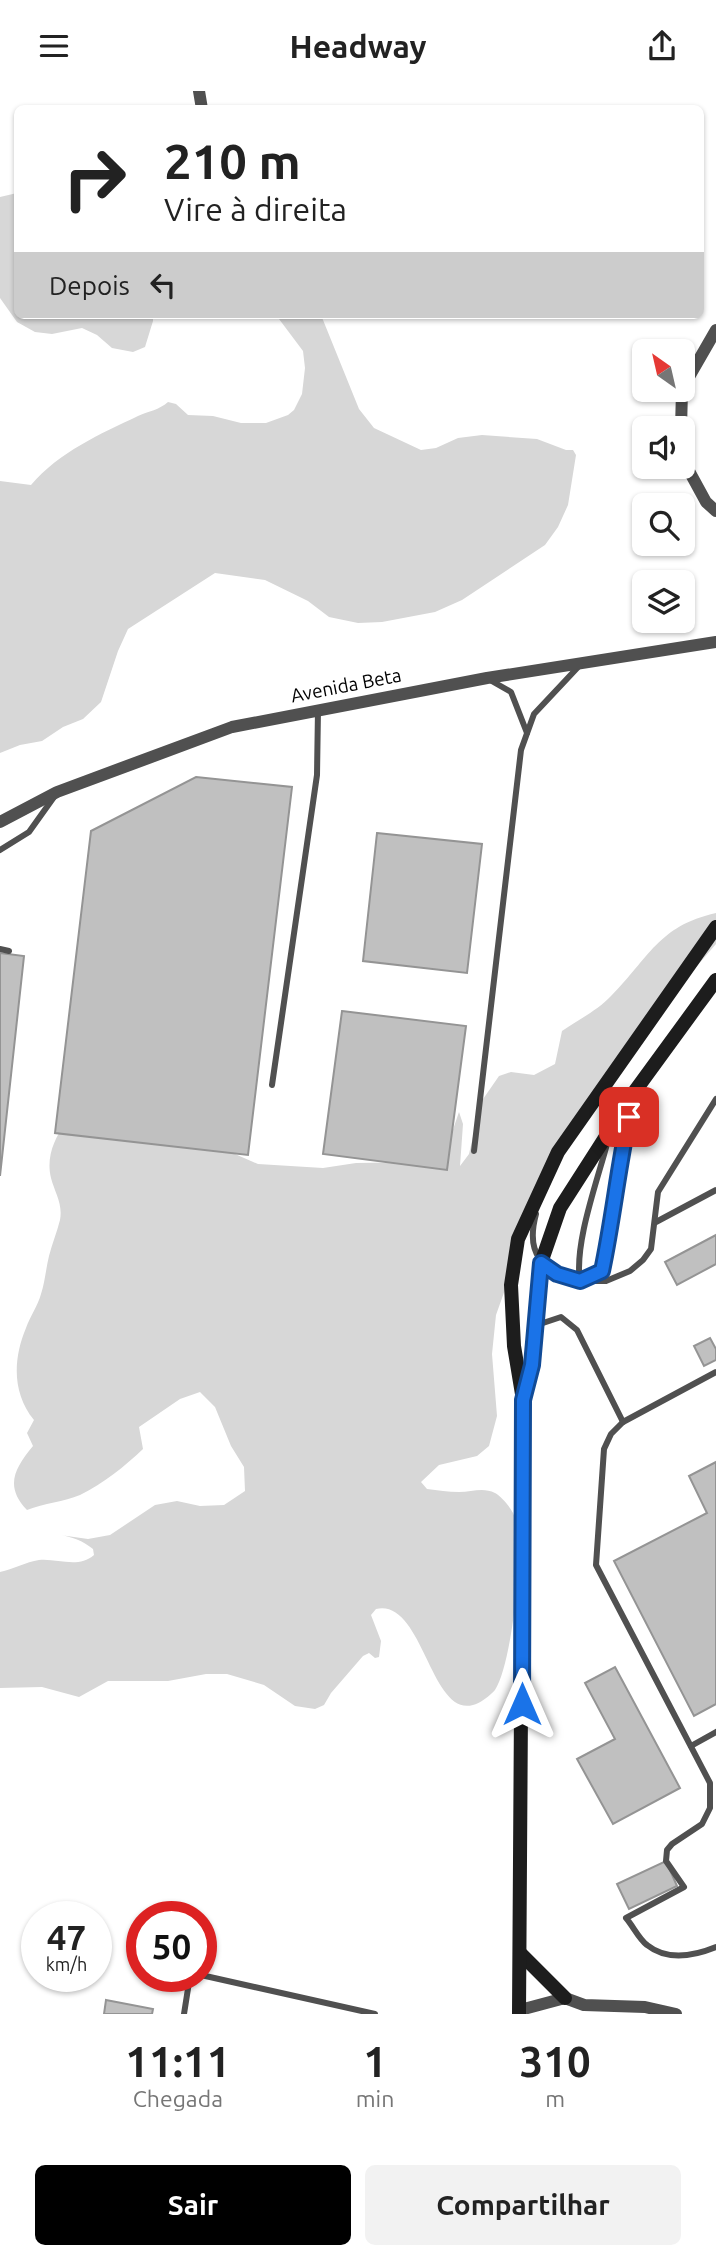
<!DOCTYPE html>
<html lang="pt">
<head>
<meta charset="utf-8">
<style>
  body { margin:0; font-family:Ubuntu,sans-serif; background:#f2f2f2; color:#222; height:100vh; display:flex; flex-direction:column; font-size:26px; white-space:nowrap }
  * { box-sizing:border-box; margin:0 }
  p { font-size:23px; color:#767676 }
  .icon { flex:none; width:38px; height:38px; fill:none; stroke:currentColor; stroke-width:2; stroke-linecap:round; stroke-linejoin:round }
  .map { position:relative; height:1923px; overflow:hidden }
  .side { display:flex; flex-direction:column; background:#fff; flex:1 }
  .side>* { flex:none }
  .guide { position:absolute; left:14px; top:14px; width:690px; height:214px; border-radius:10px; box-shadow:0 2px 5px #0004; background:#fff; color:#222; overflow:hidden }
  .needle { width:46px; rotate:326deg }
  .tools { position:absolute; left:632px; top:248px; display:grid; gap:14px }
  .tools a { display:grid; place-items:center; width:63px; height:63px; border-radius:10px; background:#fff; box-shadow:0 2px 5px #0004; font-size:35px }
  .speed { position:absolute; left:21px; top:1810px; display:flex; gap:14px; font-size:35px; font-weight:700; text-align:center }
  .speed>* { display:grid; place-content:center; width:91px; height:91px; border-radius:50%; background:#fff; box-shadow:0 2px 5px #0004; line-height:1 }
  .speed small { font-size:18px; font-weight:400 }
  .speed .limit { border:10px solid #d22; background:#fff; color:#111 }
  .pin { position:absolute; display:grid; place-items:center; width:60px; height:60px; color:#fff; margin:-30px; border-radius:14px; box-shadow:0 4px 10px #0006 }
  .me { position:absolute; width:77px; margin:-38px; rotate:0deg; stroke-linejoin:round; filter:drop-shadow(0 0 5px #0008) }
  .turn { display:flex; align-items:center; gap:24px; height:147px; padding:0 35px; font-size:32px }
  .turn .icon { width:91px; height:91px; stroke-width:2.5 }
  .turn b { display:block; font-size:49px; line-height:60px }
  .then { display:flex; align-items:center; height:66px; padding:0 35px; background:#0003; gap:14px; font-size:26px }
  .eta { display:flex; justify-content:space-evenly; align-items:center; height:119px; text-align:center }
  .eta b { font-size:42px; font-weight:700; line-height:49px }
  .button { display:flex; gap:14px; margin-top:auto; padding:14px 35px }
  .button a { flex:1; height:80px; border-radius:10px; background:#000; color:#fff; font-size:28px; font-weight:700; line-height:80px; text-align:center }
  .button a+a { background:#f2f2f2; color:#222 }
  header { display:flex; justify-content:space-between; align-items:center; height:91px; padding:0 35px; background:#fff; font-size:32px; font-weight:700 }
  .map>svg:first-child { display:block }
  .green { fill:#d7d7d7 }
  .building { fill:#c0c0c0; stroke:#949494; stroke-width:2 }
  .lines { fill:none; stroke-linecap:round; stroke-linejoin:round }
  .lane { stroke:#505050; stroke-width:6 }
  .street { stroke:#505050; stroke-width:12 }
  .secondary { stroke:#1d1d1d; stroke-width:14 }
  .route-casing { stroke:#114b97; stroke-width:18 }
  .route { stroke:#1a73e8; stroke-width:12 }
  .labels { text-anchor:middle; stroke-width:7; stroke-linejoin:round; paint-order:stroke }
  .street-label { font-size:19px; fill:#000; stroke:#fff }
</style>
</head>
<body>
<header><svg class="icon" aria-label="menu" viewBox="0 0 24 24"><path d="M4 6h16M4 12h16M4 18h16"/></svg>Headway<svg class="icon" aria-label="share" viewBox="0 0 24 24"><path d="M12 15V3M7 8l5-5 5 5M5 13v7h14v-7"/></svg></header>
<div class="map">
<svg width="716" height="1923" viewBox="0 0 716 1923">
  <rect width="100%" height="100%" fill="#fff"/>
  <!-- green -->
  <g class="green">
    <path d="M17,102L18,224H153V230L145,256L133,261L112,257L97,244L82,237L52,243L35,241L17,231L0,207V106Z"/>
    <path d="M276,224H321L359,318L374,337L421,359L436,357L458,347L482,344L537,348L566,359H573L576,364L568,414L558,436L545,454L462,509L435,521L382,531L358,532L329,526L308,510L265,489L215,482L128,538L118,560L101,611L83,628L63,636L42,650L20,654L0,662V390L31,394C59,361 100,343 138,325C149,320 159,319 168,311L176,313L188,324L213,325L241,332H266L288,324L294,319L302,303L305,277L303,260Z"/>
    <path d="M716,822V853L684,890L645,949L550,1072L496,1224L492,1263L497,1325L489,1355L477,1365L439,1374L421,1391L427,1398C438,1399 448,1401 459,1401C472,1401 483,1396 495,1402C501,1405 510,1416 513,1422C526,1450 512,1574 495,1599C491,1604 479,1613 473,1614C430,1626 423,1507 376,1518L371,1524L381,1550L379,1566L375,1567L369,1562L363,1565L331,1602L324,1614L315,1618L295,1615L264,1594L227,1583H206L168,1590H108L79,1606L42,1596L0,1597V1481C13,1478 26,1471 39,1469C57,1467 78,1478 94,1464L93,1458C83,1450 73,1446 60,1444L88,1448L110,1444L155,1414L177,1410L200,1415L224,1414L245,1400L244,1376L231,1355L215,1316L200,1301L180,1308L139,1336L143,1358C125,1375 103,1393 80,1404C64,1411 44,1412 27,1419C4,1395 15,1377 33,1355L27,1342L34,1329C12,1302 13,1268 26,1237C30,1226 38,1214 41,1203C45,1191 46,1177 49,1165C52,1153 57,1141 60,1129C63,1113 55,1102 51,1087C46,1067 54,1047 66,1032L210,1052L258,1073L323,1077L356,1072L420,1071L446,1059L459,1021L463,1033L460,1075L469,1063L481,1011L499,985L511,981L534,984L555,973L562,940C578,929 598,919 611,905C649,867 658,835 716,822Z"/>
  </g>
  <!-- building -->
  <g class="building">
    <path d="M196,686L292,696L248,1064L55,1042L91,740Z"/>
    <path d="M377,742L482,753L467,882L363,870Z"/>
    <path d="M0,862L24,865L0,1085Z"/>
    <path d="M342,920L466,935L447,1079L323,1063Z"/>
    <path d="M716,1144V1173L677,1194L665,1171Z"/>
    <path d="M710,1247L716,1258V1269L704,1275L694,1255Z"/>
    <path d="M716,1371V1613L694,1625L614,1470L707,1422L689,1385Z"/>
    <path d="M615,1576L680,1697L613,1733L577,1668L615,1648L585,1592Z"/>
    <path d="M666,1770L677,1795L629,1818L617,1793Z"/>
    <path d="M106,1909L153,1918L152,1923H104Z"/>
  </g>
  <g class="lines">
    <!-- lane -->
    <g class="lane">
      <path d="M490,589L511,601L527,642"/>
      <path d="M0,759L29,741L54,706"/>
      <path d="M0,858L9,860"/>
      <path d="M272,994L317,684L318,619"/>
      <path d="M607,1053C597,1091 574,1153 580,1190H606L630,1180L643,1169L651,1158L658,1101L716,1008"/>
      <path d="M474,1060L521,659L534,623L580,574"/>
      <path d="M536,1123C525,1164 542,1179 580,1190L602,1180L613,1127L617,1078L632,1012"/>
      <path d="M656,1131L716,1099"/>
      <path d="M537,1234L561,1226L577,1239L623,1331"/>
      <path d="M716,1281L623,1331L611,1343L604,1358L596,1474L710,1692V1717L702,1733L672,1753L667,1759L666,1770L684,1796L626,1827C633,1835 639,1848 647,1854C667,1870 694,1865 716,1856"/>
      <path d="M691,1655L716,1641"/>
      <path d="M201,1884L375,1923"/>
      <path d="M184,1923L190,1885"/>
    </g>
    <!-- street -->
    <g class="street">
      <path d="M199,0L202,18"/>
      <path d="M682,298L716,239"/>
      <path d="M681,338L682,299"/>
      <path d="M682,367L706,411L716,420"/>
      <path d="M0,731L57,701L232,636L487,587L716,551"/>
      <path d="M520,1919L565,1907L584,1914L645,1916L676,1923"/>
    </g>
    <!-- secondary -->
    <g class="secondary">
      <path d="M524,1303L532,1274L541,1172L560,1117L635,1000L716,889"/>
      <path d="M521,1863L565,1907"/>
      <path d="M519,1923L523,1309L514,1255L511,1194L518,1148L558,1061L716,836"/>
    </g>
  </g>
  <g class="lines">
    <!-- route casing -->
    <g class="route-casing">
      <path id="route" d="M522,1613L523,1309L532,1274L541,1172L557,1183L580,1190L602,1180C613,1128 618,1077 629,1026"/>
    </g>
    <!-- route -->
    <use href="#route" class="route"/>
  </g>
  <g class="labels">
    <!-- street labels -->
    <g class="street-label">
      <text transform="translate(346 594) rotate(-11)" y="7">Avenida Beta</text>
    </g>
  </g>
</svg>
<div class="tools">
<a><svg class="needle" viewBox="-14 -14 28 28"><path d="M0-13l5 13h-10z" fill="#e53935"/><path d="M0 13l5-13h-10z" fill="#767676"/></svg></a>
<a><svg class="icon" aria-label="sound" viewBox="0 0 24 24"><path d="M4 9h4l5-4v14l-5-4H4zM17 9q2 3 0 6"/></svg></a>
<a><svg class="icon" aria-label="search" viewBox="0 0 24 24"><circle cx="10" cy="10" r="6"/><path d="M15 15l6 6"/></svg></a>
<a><svg class="icon" aria-label="layers" viewBox="0 0 24 24"><path d="M12 4l9 5-9 5-9-5zM3 14l9 5 9-5"/></svg></a>
</div>
<div class="speed"><div>47<small>km/h</small></div><div class="limit">50</div></div>
<div class="pin" style="left:629px;top:1026px;background:#d93025"><svg class="icon" aria-label="arrive" viewBox="0 0 24 24"><path d="M6 21V4h12l-3 4 3 4H6"/></svg></div>
<svg class="me" style="left:522px;top:1613px" viewBox="-20 -20 40 40"><path d="M0-17L14 15 0 8-14 15z" fill="#1a73e8" stroke="#fff" stroke-width="4"/></svg>
<div class="guide">
<div class="turn"><svg class="icon" aria-label="right" viewBox="0 0 24 24"><path d="M7 20v-9h11M14 6l5 5-5 5"/></svg><div><b>210 m</b>Vire à direita</div></div>
<div class="then">Depois<svg class="icon" aria-label="left" viewBox="0 0 24 24"><path d="M17 20v-9H6M10 6l-5 5 5 5"/></svg></div>
</div>
</div>
<section class="side">
<div class="eta">
<div><b>11:11</b><p>Chegada</p></div>
<div><b>1</b><p>min</p></div>
<div><b>310</b><p>m</p></div>
</div>
<div class="button"><a>Sair</a><a>Compartilhar</a></div>
</section>
</body>
</html>
